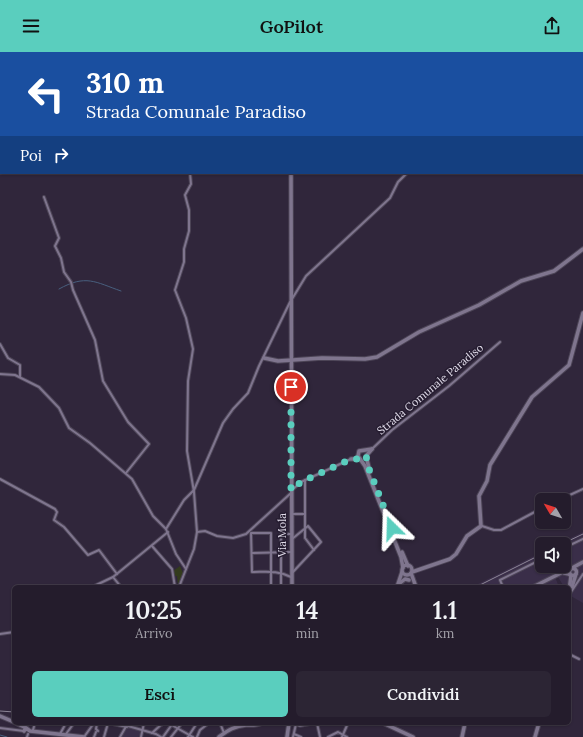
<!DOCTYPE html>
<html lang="it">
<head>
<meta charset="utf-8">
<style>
  body { margin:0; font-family:Lora,serif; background:#2c2534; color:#f1f3f6; height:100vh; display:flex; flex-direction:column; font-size:15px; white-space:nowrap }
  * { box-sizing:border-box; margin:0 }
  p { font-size:13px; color:#a3a1a9 }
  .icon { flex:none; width:22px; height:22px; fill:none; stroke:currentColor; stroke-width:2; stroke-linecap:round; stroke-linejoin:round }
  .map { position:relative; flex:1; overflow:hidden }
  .sheet { position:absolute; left:12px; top:533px; width:559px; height:140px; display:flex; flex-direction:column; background:#241c2c; border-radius:6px; box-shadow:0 1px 3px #0004,0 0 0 1px #413a48 }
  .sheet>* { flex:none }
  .top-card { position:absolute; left:0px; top:0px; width:583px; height:122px; box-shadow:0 1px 3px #0004,0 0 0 1px #413a48; background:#1a4fa0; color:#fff; overflow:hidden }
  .needle { width:26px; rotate:309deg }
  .controls { position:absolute; left:535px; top:441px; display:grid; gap:8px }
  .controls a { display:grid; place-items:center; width:36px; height:36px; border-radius:6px; background:#241c2c; box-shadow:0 1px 3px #0004,0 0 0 1px #413a48; font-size:20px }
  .pin { position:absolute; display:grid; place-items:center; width:34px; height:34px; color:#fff; margin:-17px; border:2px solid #fff; border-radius:50%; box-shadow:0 1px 4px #0007 }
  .me { position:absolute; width:44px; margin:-22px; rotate:338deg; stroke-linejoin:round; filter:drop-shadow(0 0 3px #0008) }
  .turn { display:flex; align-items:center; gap:14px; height:84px; padding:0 20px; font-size:18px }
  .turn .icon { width:52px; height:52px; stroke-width:2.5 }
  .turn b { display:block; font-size:28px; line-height:34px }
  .then { display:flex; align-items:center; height:38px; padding:0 20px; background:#0003; gap:8px; font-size:15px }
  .eta { display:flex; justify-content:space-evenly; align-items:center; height:68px; text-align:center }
  .eta b { font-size:24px; font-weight:600; line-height:28px }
  .primary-button { display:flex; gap:8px; margin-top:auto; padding:8px 20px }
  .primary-button a { flex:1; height:46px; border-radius:6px; background:#5acebe; color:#111; font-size:16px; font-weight:600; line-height:46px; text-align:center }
  .primary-button a+a { background:#2c2534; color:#f1f3f6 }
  header { display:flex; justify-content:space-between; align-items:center; height:52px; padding:0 20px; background:#5acebe; color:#111; font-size:18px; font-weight:600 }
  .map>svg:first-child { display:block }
  .built { fill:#3a2e49 }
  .green { fill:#333b1d }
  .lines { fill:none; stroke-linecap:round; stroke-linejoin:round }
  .stream { stroke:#485f7e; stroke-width:1 }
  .street-casing { stroke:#4c4456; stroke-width:4 }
  .secondary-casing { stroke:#4c4456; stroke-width:5.5 }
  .street { stroke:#7f758e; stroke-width:2 }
  .secondary { stroke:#7f758e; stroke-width:3.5 }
  .rail { stroke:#8d8697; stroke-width:1 }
  .route { stroke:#5acebe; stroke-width:7; stroke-dasharray:0 12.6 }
  .labels { text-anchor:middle; stroke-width:3; stroke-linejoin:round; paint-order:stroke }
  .street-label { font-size:11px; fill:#e1dcea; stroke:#261d31 }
</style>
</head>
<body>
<header><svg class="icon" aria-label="menu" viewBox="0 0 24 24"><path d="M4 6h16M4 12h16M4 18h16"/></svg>GoPilot<svg class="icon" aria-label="share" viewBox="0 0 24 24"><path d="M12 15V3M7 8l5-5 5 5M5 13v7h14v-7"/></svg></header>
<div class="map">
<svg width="583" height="685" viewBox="0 0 583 685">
  <rect width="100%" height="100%" fill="#30263b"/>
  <!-- built -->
  <g class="built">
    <path d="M583,480V551L569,543V535H564L557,523L533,535H472L542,500V514H564V492H558Z"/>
    <path d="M555,525L559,535H535Z"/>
    <path d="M128,675L141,679L140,685H121Z"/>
  </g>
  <!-- green -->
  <path class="green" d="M180,514L183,521L178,533L177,524H174L173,519Z"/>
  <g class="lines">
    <!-- stream -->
    <g class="stream">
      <path d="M59,237C86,222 95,230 121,239"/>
      <path d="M0,683L7,685"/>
    </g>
    <!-- street casing -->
    <g class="street-casing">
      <g id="street">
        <path d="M140,0L142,1"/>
        <path d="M195,0V1"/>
        <path d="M582,14H583"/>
        <path d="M44,145L59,186L55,194L61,206L64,220L71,230L73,238L95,288L103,329L128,370L149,392L126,421"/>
        <path d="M292,247L306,224L390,146L398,130L407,121"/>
        <path d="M0,292L8,306L20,313V325"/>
        <path d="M0,322L15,323L39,335L59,356L69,376L90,391L132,427L153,464L166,477L176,502L186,517"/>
        <path d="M372,397L392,378L449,334L500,290"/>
        <path d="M0,427L55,457L57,460L54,468L64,475L88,503L99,498L117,522"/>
        <path d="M305,428V486L314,498"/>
        <path d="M292,438L301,430L351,407"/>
        <path d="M559,448L583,437"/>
        <path d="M293,462H304"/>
        <path d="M482,474L494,478H501L542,456"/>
        <path d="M166,477L184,448L194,438L223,371L233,357L248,341L259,314L290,250"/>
        <path d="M197,480L205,479L217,484L233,486L246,482L291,441"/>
        <path d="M292,487L308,474L321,490L292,521"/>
        <path d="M152,494L172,517L175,535"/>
        <path d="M564,496L583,487"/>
        <path d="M252,501L291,500"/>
        <path d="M113,525L121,535"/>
        <path d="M92,535L113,525L168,480"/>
        <path d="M179,535L194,497L197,480L194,440L187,399L188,329L193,297L186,266L175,238L184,210V197L189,179V158L185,143L191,132L190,121"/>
        <path d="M271,535V481H251L252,520C266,520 278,518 291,525"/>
        <path d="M281,535V482H292"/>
        <path d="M503,535L500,528L542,507"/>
        <path d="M569,543L583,522"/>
        <path d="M0,582L14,580"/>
        <path d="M569,602L579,607"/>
        <path d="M97,671L96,677L98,679"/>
        <path d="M151,671L161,673"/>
        <path d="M168,671L193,685"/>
        <path d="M220,671L224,681"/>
        <path d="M317,671L320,685"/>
        <path d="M128,674L156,682L161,685"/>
        <path d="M0,676L24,679"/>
        <path d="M33,678L35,671"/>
        <path d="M152,681L163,671"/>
        <path d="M60,682L66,671"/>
        <path d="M66,682L74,671"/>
        <path d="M294,682L301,685"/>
        <path d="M27,685L28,682"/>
        <path d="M84,685L94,671"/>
        <path d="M94,685L96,680"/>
        <path d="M104,685L108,671L127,675"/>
        <path d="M120,685L128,671"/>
        <path d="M141,685L144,671"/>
        <path d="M163,685L173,671"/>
        <path d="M171,685L182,671"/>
        <path d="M188,685L197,671"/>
        <path d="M197,685L200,678L209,671"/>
        <path d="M293,685L296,672"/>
        <path d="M328,685L338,680L347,685"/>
        <path d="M342,685L348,671"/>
      </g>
    </g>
    <!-- secondary casing -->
    <g class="secondary-casing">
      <g id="secondary">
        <path d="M290,0V1"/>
        <path d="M291,121L292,535"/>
        <path d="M264,306L278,309L322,306L365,307L377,305L419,280L479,253L521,229L554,219L583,197"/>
        <path d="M372,397L359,399L358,404L365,414L401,505L403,516"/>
        <path d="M351,407H360"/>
        <path d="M370,420L366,404L372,397"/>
        <path d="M402,500L408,514"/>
        <circle cx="407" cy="518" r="5"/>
        <path d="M572,516L583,510"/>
        <circle cx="573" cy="520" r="3.5"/>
        <path d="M412,520L450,507L456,502L467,484L481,474L479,444L487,429L490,413L532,345L569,313L583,261"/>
        <path d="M411,521L416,535"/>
        <path d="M564,521L569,522L571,524L569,539"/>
        <path d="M400,531L405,527L409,528"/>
        <path d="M397,535L402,520"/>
        <path d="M533,535L571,516"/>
        <path d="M572,535L576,522"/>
        <path d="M0,664L14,670"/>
        <path d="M16,671L26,676"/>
        <path d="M294,671L300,673L311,671"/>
        <path d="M383,671L413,685"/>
        <path d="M24,679L26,676L30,679L84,685"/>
        <path d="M219,685C228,678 235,674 246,673C253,673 256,674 262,671"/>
        <path d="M287,685L289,671"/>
        <path d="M462,685L465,671"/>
        <path d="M535,685L539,671"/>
      </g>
    </g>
    <!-- street -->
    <use href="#street" class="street"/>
    <!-- secondary -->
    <use href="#secondary" class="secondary"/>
    <!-- rail -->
    <g class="rail">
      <path d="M562,492L583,482"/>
      <path d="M476,535L542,502"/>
      <path d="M0,659L14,660"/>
    </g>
  </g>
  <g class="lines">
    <!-- route -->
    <path class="route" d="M291,335V438L301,430L351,407H363L366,404L369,417L392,476"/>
  </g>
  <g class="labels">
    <!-- street labels -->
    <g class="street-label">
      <text transform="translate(430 337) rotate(-40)" y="4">Strada Comunale Paradiso</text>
      <text transform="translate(282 483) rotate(-90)" y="4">Via Mola</text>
    </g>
  </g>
</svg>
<div class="controls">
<a><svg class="needle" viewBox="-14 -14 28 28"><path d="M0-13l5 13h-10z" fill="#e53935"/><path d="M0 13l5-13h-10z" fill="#a3a1a9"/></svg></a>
<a><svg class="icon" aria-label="sound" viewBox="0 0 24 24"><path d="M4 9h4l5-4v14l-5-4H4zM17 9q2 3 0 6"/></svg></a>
</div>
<div class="pin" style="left:291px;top:335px;background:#d93025"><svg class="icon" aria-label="arrive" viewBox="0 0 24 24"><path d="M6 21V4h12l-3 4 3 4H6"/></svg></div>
<svg class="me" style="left:392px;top:476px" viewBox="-20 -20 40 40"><path d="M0-17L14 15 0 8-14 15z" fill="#5acebe" stroke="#fff" stroke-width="4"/></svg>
<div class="top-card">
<div class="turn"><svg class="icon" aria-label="left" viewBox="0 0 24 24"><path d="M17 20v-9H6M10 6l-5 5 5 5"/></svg><div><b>310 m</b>Strada Comunale Paradiso</div></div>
<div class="then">Poi<svg class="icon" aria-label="right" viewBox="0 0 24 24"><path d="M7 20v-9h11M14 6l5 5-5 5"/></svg></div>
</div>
<section class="sheet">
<div class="eta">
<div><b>10:25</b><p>Arrivo</p></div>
<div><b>14</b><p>min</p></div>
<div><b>1.1</b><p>km</p></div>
</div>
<div class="primary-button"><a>Esci</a><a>Condividi</a></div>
</section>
</div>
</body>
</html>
